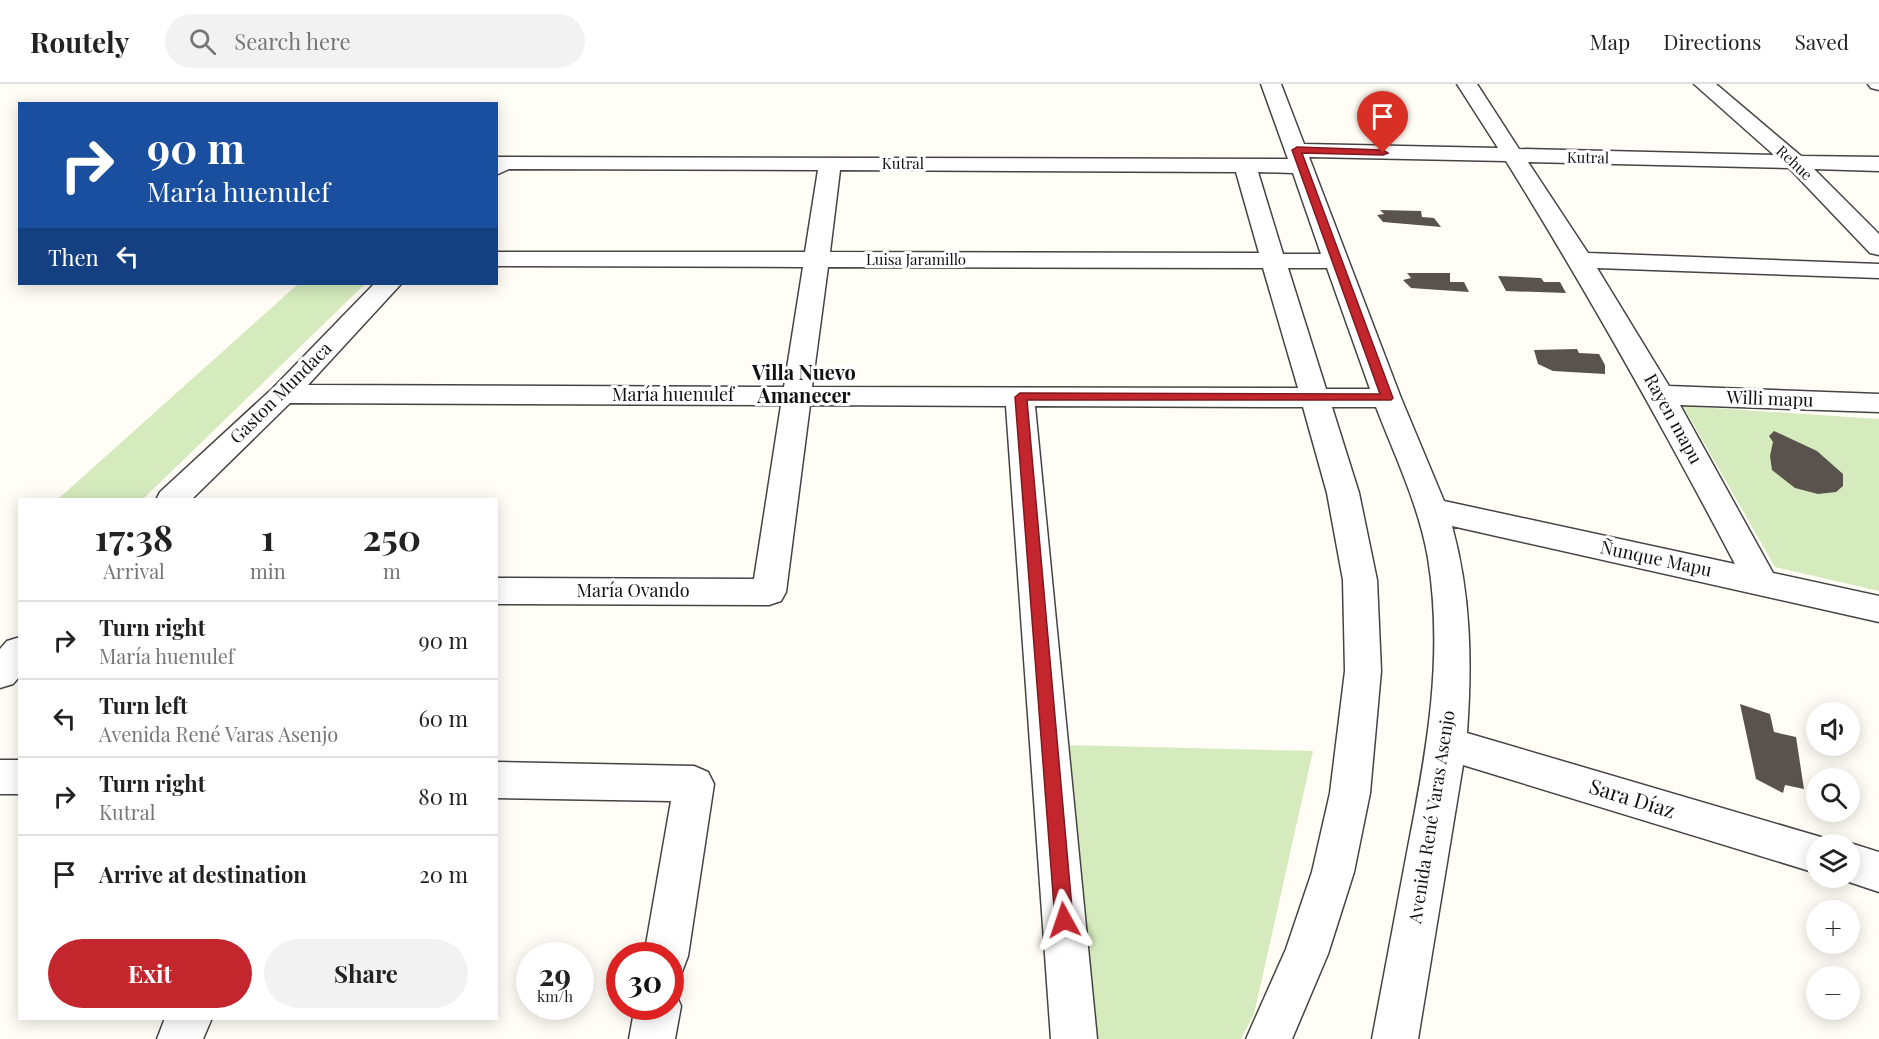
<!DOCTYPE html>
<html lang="en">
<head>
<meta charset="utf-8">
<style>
  body { margin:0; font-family:"Playfair Display",serif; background:#f2f2f2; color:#222; height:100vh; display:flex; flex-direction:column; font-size:22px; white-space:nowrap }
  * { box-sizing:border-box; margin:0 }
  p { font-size:20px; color:#767676 }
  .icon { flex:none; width:33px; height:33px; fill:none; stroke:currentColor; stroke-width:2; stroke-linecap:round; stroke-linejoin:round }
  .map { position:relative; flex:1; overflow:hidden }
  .side { position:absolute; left:18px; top:414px; width:480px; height:522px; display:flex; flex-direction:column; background:#fff; border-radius:0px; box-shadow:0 3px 15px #0003 }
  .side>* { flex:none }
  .banner { position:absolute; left:18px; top:18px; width:480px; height:183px; border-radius:0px; box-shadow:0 3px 15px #0003; background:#1a4fa0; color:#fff; overflow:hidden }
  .controls { position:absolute; left:1806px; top:618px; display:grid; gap:12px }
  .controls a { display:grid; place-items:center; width:54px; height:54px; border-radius:50%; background:#fff; box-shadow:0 3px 15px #0003; font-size:30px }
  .speed { position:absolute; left:516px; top:858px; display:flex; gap:12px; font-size:30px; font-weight:700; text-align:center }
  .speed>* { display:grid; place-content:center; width:78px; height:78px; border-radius:50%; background:#fff; box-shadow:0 3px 15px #0003; line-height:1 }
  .speed small { font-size:15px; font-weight:400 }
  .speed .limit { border:9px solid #d22; background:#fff; color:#111 }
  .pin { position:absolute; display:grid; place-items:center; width:51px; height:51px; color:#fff; margin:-62px -26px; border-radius:50% 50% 50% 0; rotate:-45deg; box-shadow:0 0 6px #0007 }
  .pin .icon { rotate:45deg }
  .me { position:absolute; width:66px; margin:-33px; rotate:355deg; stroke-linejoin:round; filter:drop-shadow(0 0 4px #0008) }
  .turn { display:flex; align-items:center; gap:21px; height:126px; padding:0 30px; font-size:27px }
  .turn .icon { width:78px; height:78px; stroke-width:2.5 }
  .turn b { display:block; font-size:42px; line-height:51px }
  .then { display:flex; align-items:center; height:57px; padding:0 30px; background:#0003; gap:12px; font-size:22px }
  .eta { display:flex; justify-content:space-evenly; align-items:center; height:102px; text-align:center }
  .eta b { font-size:36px; font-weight:700; line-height:42px }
  .button { display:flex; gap:12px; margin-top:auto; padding:12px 30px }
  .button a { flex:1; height:69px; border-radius:36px; background:#c4262e; color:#fff; font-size:24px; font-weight:700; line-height:69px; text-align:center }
  .button a+a { background:#f2f2f2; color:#222 }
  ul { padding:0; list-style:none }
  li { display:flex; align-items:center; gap:18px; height:78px; padding:0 30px; border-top:2px solid #e0e0e0 }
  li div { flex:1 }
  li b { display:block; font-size:22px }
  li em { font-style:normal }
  header { display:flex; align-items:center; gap:36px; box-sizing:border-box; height:84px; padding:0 30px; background:#fff; border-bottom:2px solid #e0e0e0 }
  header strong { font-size:28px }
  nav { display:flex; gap:33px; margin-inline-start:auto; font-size:21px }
  .search { width:420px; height:54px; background:#f2f2f2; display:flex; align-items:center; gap:15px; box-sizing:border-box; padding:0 21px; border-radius:33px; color:#767676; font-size:22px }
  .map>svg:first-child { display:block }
  .green { fill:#d5ebbd }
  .building { fill:#5a524d }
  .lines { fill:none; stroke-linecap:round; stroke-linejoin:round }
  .street-casing { stroke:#444; stroke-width:3 }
  .street { fill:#fff; fill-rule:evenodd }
  .route { fill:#c4262e; stroke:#7f191e; stroke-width:1.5 }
  .labels { text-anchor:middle; stroke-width:6; stroke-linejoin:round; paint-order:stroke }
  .far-street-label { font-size:15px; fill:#111; stroke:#fff }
  .street-label { font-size:18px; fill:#111; stroke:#fff }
  .neighbourhood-label { font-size:20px; font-weight:bold; fill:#111; stroke:#fff }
  .near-street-label { font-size:21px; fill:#111; stroke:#fff }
</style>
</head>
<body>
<header>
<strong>Routely</strong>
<div class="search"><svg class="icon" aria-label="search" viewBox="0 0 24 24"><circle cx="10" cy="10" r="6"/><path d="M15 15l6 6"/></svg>Search here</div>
<nav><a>Map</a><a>Directions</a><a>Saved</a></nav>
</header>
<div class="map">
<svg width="1879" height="955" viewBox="0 0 1879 955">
  <rect width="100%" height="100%" fill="#fffdf5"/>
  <!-- green -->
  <g class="green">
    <path d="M298,200H365L143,415H58Z"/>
    <path d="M1683,322L1879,335V507L1775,483Z"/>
    <path d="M1063,661L1313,667L1254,930L1241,955H1089Z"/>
  </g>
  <!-- building -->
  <g class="building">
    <path d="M1380,126L1421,127L1422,133L1434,134L1441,143L1383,138L1377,131L1384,130Z"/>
    <path d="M1407,189H1450V198H1464L1469,208L1411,204L1403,196L1411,194Z"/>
    <path d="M1498,192L1541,194L1544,198H1560L1566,209L1506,207Z"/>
    <path d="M1577,265L1579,269L1599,270L1605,281V290L1553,287L1538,280L1534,266Z"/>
    <path d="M1774,347L1817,367L1843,390V402L1836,408L1818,410L1795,404L1772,386L1770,372L1773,358L1769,352Z"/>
    <path d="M1740,620L1770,630L1774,648L1796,653L1804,705L1785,701L1783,709L1756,695Z"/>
  </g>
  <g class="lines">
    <!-- street casing -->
    <g class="street-casing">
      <g id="street">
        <path d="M1261,0H1281L1304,60L1498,64L1457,0H1477L1519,65L1774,71L1694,0H1716L1801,72L1879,73V87L1814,85L1879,150V171L1870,169L1789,84L1528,78L1588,169L1879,180V194L1597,184L1669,302L1879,310V328L1680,321L1773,489L1879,512V538L1452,442C1471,511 1472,578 1467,649L1831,756L1832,760H1816V789L1463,681L1418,955H1372C1384,891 1396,827 1408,763C1427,666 1444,572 1428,474C1419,422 1395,372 1376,323H1332L1359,409L1377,496L1381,587L1370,709L1354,788L1328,870L1292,955H1246L1286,865L1312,788L1330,709L1345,587L1343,496L1327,409L1303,323L1035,322L1097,955H1051L1006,322L810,321L786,508L781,517L769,521L496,520V494L754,495L781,321L290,319L191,416H156L160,408L273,304L374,200H401L308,301L784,303L803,183L496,182V168H805L818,86L509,85L496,91V73L1288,75ZM1309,73L1506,77C1588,209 1663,343 1735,480L1444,417L1401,314ZM840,86L1236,88L1259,169L830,168ZM1258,88L1293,89L1321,170H1283ZM828,183L1263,184L1298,304L812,303ZM1288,184H1327L1370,305H1326Z"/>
        <path d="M1868,0H1879V6L1871,4Z"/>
        <path d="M20,553V592L13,600L0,604V565L7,557Z"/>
        <rect x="0" y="676" width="20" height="34"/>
        <path d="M496,678L694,682L708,688L714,700L688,872L682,888L670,892V872H644L671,717L496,714Z"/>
        <path d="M1850,759L1879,768V808L1837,794H1850V760H1847Z"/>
        <path d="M670,904L674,906L681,922L675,955H629L635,922H670Z"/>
        <path d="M165,934H212L203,955H157Z"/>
      </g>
    </g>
    <!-- street -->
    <use href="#street" class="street"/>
  </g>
  <!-- route -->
  <path class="route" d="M1297,63L1383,66L1388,69L1383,71L1302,69L1393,314L1391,316H1027L1073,836L1071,842L1064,845L1058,842L1055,836L1015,313L1020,309L1380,310L1292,66Z"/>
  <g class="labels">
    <!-- far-street labels -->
    <g class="far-street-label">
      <text transform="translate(1588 74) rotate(1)" y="5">Kutral</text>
      <text transform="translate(1794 79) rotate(43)" y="5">Rehue</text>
      <text x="903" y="85">Kutral</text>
      <text x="916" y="181">Luisa Jaramillo</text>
    </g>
    <!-- street labels -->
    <g class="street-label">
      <text transform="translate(281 309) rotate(-45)" y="6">Gaston Mundaca</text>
      <text x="673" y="317">María huenulef</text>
      <text transform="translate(1770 315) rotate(2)" y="6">Willi mapu</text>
      <text transform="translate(1673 335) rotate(61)" y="6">Rayen mapu</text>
      <text transform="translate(1656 475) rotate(12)" y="6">Ñunque Mapu</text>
      <text x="633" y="513">María Ovando</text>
      <text transform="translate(1432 733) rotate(-81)" y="6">Avenida René Varas Asenjo</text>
    </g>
    <!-- neighbourhood labels -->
    <g class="neighbourhood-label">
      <text x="804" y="296">Villa Nuevo<tspan x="804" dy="23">Amanecer</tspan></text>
    </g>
    <!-- near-street labels -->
    <g class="near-street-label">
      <text transform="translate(1632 715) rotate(17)" y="7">Sara Díaz</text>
    </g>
  </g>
</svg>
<div class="controls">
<a><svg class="icon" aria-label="sound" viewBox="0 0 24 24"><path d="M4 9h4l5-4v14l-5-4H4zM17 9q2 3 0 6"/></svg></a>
<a><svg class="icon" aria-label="search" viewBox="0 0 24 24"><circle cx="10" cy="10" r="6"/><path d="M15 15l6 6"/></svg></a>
<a><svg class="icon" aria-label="layers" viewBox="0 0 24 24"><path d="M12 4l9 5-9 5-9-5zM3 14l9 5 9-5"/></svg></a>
<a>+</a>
<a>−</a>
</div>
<div class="speed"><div>29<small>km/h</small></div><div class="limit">30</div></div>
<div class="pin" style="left:1383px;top:69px;background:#d93025"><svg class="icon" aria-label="arrive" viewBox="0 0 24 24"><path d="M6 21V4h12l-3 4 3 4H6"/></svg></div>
<svg class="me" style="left:1064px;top:836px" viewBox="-20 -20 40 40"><path d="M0-17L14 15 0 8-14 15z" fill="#c4262e" stroke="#fff" stroke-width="4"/></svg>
<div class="banner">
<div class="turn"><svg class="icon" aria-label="right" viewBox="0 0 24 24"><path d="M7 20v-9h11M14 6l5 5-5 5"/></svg><div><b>90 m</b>María huenulef</div></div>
<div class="then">Then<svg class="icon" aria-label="left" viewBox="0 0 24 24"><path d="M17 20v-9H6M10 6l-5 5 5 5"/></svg></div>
</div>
<section class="side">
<div class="eta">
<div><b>17:38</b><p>Arrival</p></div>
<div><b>1</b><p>min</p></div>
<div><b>250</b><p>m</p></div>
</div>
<ul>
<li><svg class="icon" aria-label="right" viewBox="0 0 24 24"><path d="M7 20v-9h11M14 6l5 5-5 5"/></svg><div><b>Turn right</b><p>María huenulef</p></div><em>90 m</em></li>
<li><svg class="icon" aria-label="left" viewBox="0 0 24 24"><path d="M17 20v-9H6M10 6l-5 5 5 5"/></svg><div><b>Turn left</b><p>Avenida René Varas Asenjo</p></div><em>60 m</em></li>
<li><svg class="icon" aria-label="right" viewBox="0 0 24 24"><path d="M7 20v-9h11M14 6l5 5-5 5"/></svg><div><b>Turn right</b><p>Kutral</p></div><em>80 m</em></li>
<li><svg class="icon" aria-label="arrive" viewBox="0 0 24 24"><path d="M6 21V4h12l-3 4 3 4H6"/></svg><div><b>Arrive at destination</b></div><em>20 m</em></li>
</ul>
<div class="button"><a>Exit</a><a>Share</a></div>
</section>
</div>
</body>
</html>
